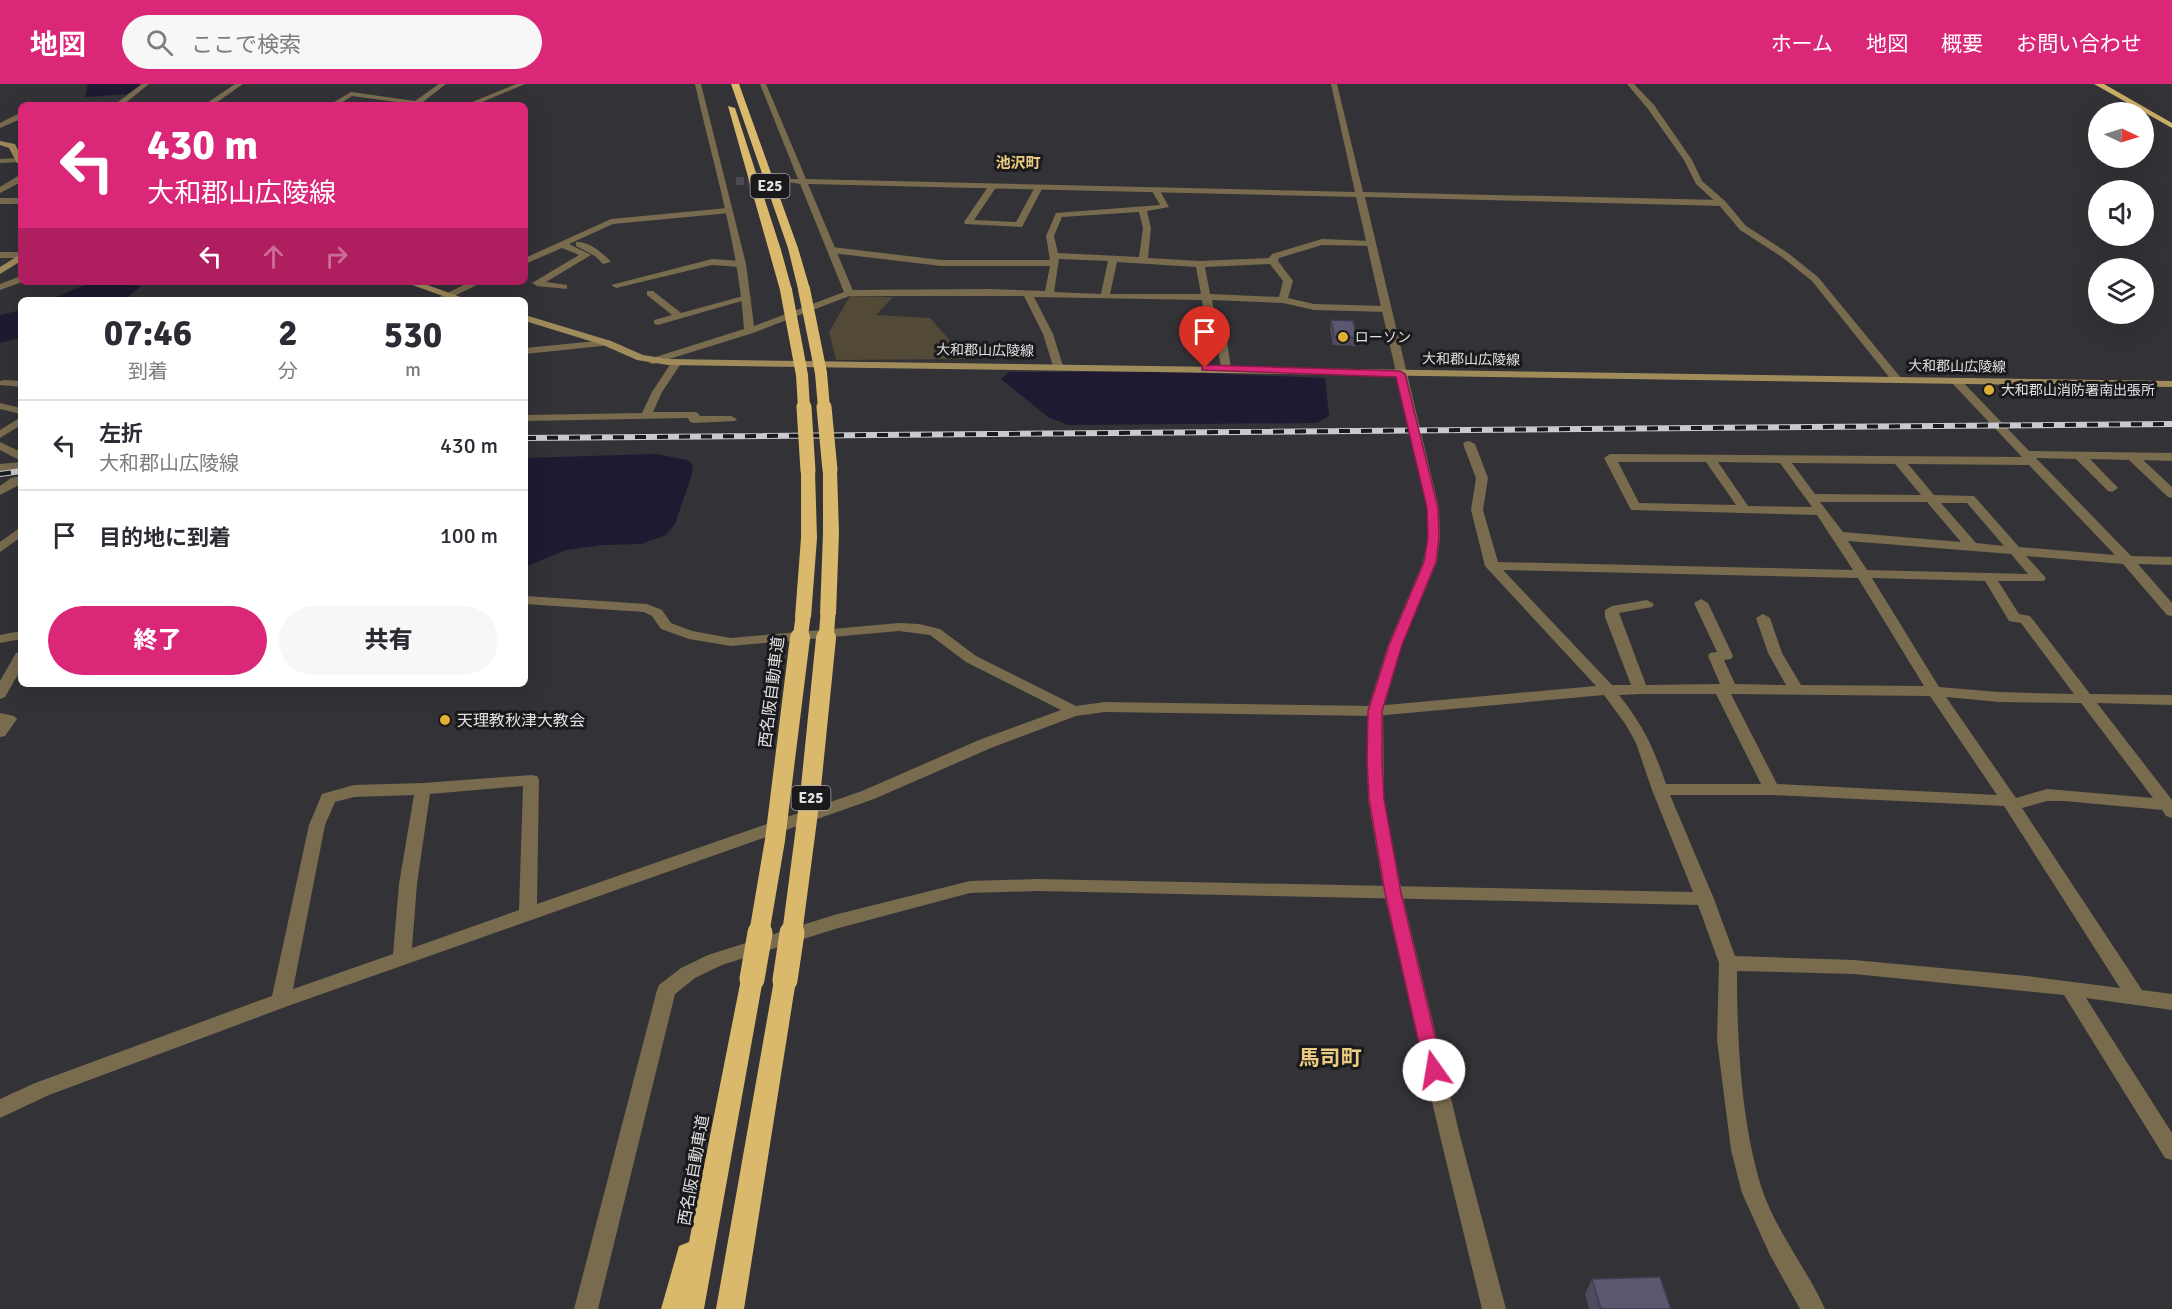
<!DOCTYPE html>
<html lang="ja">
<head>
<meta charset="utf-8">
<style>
  body { margin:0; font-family:Signika,"Noto Sans JP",sans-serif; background:#f7f7f7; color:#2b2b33; height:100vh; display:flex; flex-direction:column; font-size:22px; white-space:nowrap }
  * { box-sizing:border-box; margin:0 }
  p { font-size:20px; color:#7c7c81 }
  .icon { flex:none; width:33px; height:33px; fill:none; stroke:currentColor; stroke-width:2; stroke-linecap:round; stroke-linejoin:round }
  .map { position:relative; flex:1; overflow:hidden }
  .side { position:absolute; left:18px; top:213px; width:510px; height:390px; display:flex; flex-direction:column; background:#fff; border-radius:9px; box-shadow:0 6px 24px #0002 }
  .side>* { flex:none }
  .hud { position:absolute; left:18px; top:18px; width:510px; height:183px; border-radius:9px; box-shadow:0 6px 24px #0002; background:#db2777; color:#fff; overflow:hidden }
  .needle { width:39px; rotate:94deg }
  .tools { position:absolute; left:2088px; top:18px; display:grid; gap:12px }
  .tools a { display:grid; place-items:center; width:66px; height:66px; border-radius:50%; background:#fff; box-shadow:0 6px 24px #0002; font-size:30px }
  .pin { position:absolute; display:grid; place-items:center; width:51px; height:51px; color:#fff; margin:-62px -26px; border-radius:50% 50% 50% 0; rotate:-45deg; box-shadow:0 0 6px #0007 }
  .pin .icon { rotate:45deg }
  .me { position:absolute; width:66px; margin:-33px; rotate:347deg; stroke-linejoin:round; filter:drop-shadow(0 0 4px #0008) }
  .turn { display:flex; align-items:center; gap:21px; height:126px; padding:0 30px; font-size:27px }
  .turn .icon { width:78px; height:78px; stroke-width:2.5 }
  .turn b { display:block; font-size:42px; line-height:51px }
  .lanes { display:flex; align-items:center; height:57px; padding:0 30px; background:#0003; justify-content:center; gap:30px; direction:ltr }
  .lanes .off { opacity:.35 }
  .eta { display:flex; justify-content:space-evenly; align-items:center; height:102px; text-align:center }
  .eta b { font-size:36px; font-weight:800; line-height:42px }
  .primary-button { display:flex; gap:12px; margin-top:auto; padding:12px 30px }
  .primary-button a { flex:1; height:69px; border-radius:36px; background:#db2777; color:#fff; font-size:24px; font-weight:800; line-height:69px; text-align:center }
  .primary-button a+a { background:#f7f7f7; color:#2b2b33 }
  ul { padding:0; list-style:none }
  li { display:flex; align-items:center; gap:18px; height:90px; padding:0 30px; border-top:2px solid #e1e1e2 }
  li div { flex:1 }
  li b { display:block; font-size:22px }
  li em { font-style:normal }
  header { display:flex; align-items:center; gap:36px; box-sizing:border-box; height:84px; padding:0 30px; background:#db2777; color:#fff }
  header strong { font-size:28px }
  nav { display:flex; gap:33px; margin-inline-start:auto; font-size:21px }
  .search { width:420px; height:54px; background:#f7f7f7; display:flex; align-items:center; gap:15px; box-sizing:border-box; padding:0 21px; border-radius:33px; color:#7c7c81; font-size:22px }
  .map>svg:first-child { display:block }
  .green { fill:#524937 }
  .water { fill:#1f1a31 }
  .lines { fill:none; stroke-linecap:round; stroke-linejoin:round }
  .tertiary-tunnel { stroke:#4c4c51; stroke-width:8; stroke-dasharray:8 4; stroke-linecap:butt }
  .minor { fill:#796b4e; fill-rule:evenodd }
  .tertiary { fill:#796b4e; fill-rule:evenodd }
  .secondary { fill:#a08b5b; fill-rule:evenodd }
  .trunk { fill:#ccae68; fill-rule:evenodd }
  .motorway { fill:#dab96c; fill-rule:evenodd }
  .rail-casing { stroke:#cacace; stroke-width:6 }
  .rail { stroke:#1a1a1c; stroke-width:4; stroke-dasharray:11; stroke-linecap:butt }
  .motorway-bridge-far3 { stroke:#dab96c; stroke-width:12 }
  .motorway-bridge-far2 { stroke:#dab96c; stroke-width:15 }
  .motorway-bridge-far1 { stroke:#dab96c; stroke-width:20 }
  .motorway-bridge { stroke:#dab96c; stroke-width:25 }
  .wall { fill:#4e4b61 }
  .building { fill:#5b5771; stroke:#403d4f; stroke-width:1.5 }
  .route { fill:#db2777; stroke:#8e194d; stroke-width:1.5 }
  .poi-dot { fill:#e0b034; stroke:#1a1a1c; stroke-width:2 }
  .labels { text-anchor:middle; stroke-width:6; stroke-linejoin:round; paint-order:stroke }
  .far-poi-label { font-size:14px; fill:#e0e0e3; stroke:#1a1a1c; text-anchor:start }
  .far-street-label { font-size:14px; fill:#e0e0e3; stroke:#1a1a1c }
  .far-neighbourhood-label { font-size:15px; font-weight:bold; fill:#edcc82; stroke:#1a1a1c }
  .shield { fill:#1a1a1c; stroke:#a5a5a7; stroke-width:1.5 }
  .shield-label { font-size:15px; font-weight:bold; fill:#e0e0e3 }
  .street-label { font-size:16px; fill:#e0e0e3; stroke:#1a1a1c }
  .poi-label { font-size:16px; fill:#e0e0e3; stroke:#1a1a1c; text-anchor:start }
  .near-neighbourhood-label { font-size:21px; font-weight:bold; fill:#edcc82; stroke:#1a1a1c }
</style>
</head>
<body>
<header>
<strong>地図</strong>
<div class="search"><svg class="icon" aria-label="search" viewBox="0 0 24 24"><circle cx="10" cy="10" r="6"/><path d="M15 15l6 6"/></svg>ここで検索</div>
<nav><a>ホーム</a><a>地図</a><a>概要</a><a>お問い合わせ</a></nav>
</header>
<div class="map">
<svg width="2172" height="1225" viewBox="0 0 2172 1225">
  <rect width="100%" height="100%" fill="#323237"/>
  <!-- green -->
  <path class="green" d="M850,212L893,213L876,231L930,234L966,275L836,276L829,248Z"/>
  <!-- water -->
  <g class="water">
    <path d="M88,0H141L128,10L85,13Z"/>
    <path d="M91,198H93L141,202L124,216H50Z"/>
    <path d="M21,226V254L0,259V231Z"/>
    <path d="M1009,288H1173L1325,294L1329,332L1317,339L1068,341L1048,333L1001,295Z"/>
    <path d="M656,370L687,376L693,381L691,393L675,440L666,451L641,460L603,461L566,466L525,483V374Z"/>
  </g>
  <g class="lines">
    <!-- tertiary-tunnel -->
    <path class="tertiary-tunnel" d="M736,97H786"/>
    <!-- minor -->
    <g class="minor">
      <path d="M142,0H149L123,21H114Z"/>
      <path d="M235,0H243L213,21H204Z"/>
      <path d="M439,0H446L419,21L352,12L338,21H329L351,8L415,17Z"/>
      <path d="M516,0H525L475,21H465Z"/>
      <path d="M1627,0H1634L1654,21L1692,76L1702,97L1725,117L1746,142L1788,169L1818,193L1901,294V298H1893L1812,197L1782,173L1740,146L1719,121L1696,100L1684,76L1648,25Z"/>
      <path d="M18,30H21V35L0,44V39Z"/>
      <path d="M20,74L21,78L0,79V75Z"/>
      <path d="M18,92H21V98L0,109V103Z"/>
      <path d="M990,100L997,102L974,136L1016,138L1036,101H1042L1043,103L1022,143L965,140L964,138Z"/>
      <path d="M1156,105H1159L1169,123L1147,127L1151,144L1148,174L1200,177L1269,174L1272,170L1322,155L1371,157L1374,158V162L1322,161L1279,174L1278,177L1293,197L1288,214L1314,220L1386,222L1391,225L1386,228L1314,226L1283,219L1212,216L1216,239L1226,251L1231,284L1226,287L1221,284L1216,252L1206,240L1202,216L1034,213L1053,250L1063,282L1058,285L1053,282L1043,250L1024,212H849L844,209L849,206L990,205L1045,207L1050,182H941L832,169L827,166L832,163L941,176H1050L1046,152L1056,129L1160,121L1152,107ZM1139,128L1143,144L1139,173L1058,169L1054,152L1062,133ZM1059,175L1108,177L1101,210L1054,208ZM1117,178L1196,183L1201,210H1110ZM1270,180L1283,197L1279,213L1210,210L1205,183Z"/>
      <rect x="0" y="114" width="21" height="6"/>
      <path d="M727,124L730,125V129L613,140L569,160L591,171L546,198L567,201V205L537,202L532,199L579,171L562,164L525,180V174L611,135Z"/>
      <path d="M576,158C589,157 603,169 611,178L603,180L595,172L576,162Z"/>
      <rect x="0" y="168" width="21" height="6"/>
      <path d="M712,175L741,177L746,180L741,183L712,181L616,204L611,201Z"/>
      <path d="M21,192L22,198L0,206V200Z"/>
      <path d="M470,198H483L446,216H433Z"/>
      <path d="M647,207H653L681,229L747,211L752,214L658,241L654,240V236L672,231L647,211Z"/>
      <path d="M607,256L611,257V261L525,270V264Z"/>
      <path d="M677,275L682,278L662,308L653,328H694L698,329L700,332H731L737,335L735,337L694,339L690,338L688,334L525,337V331L642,329L652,308L673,276Z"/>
      <path d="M1956,294L1960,295L2029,367L2172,369V377L2143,376L2172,403V414L2168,413L2129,376L2090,375L2118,404L2112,408L2108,407L2076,375L2036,374L2131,472L2172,473V481L2138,480L2172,519V532L2167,531L2123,480L2026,472L2046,494L2044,497H1998L2019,530L2030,532L2090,610L2172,611V621L2097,619L2172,716V734L2166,732L2162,726L2064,717H2047L2022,724L2142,906L2172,910V926L2086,914L2172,1049V1076L2165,1074L2064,911L1854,890L1737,887C1737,957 1741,1041 1763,1108C1778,1150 1807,1185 1825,1225H1800L1770,1171L1742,1109L1731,1066L1717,956L1719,879L1698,821L1037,807L970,809L835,845L722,881L695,894L675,910L598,1225H574L657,906L659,901L681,884L708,871L834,831L970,797L1037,795L1693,808L1652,706L1636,659L1626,641L1604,611L1375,632L1105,628L1076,632L991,664L874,715L288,922L49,1011L0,1034V1015L35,999L272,912L309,741L322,710L354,701L423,699L531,691L537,692L539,696L537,820L862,707L979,656L1061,626L966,578L930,551L899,547L731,562L689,555L661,545L652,532L644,528L525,520V512L647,520L662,526L671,539L692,547L731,554L899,539L919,540L940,545L976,572L1076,622L1105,618L1375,622L1596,602L1485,482L1471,426L1476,394L1463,360L1465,358L1469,357L1475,360L1488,394L1483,426L1498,478L1853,486L1817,431L1631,426L1604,374L1610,370L2022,373L1952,299V295ZM1618,378H1706L1736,421L1639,419ZM1718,378L1780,379L1812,423L1748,422ZM1792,379L1895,380L1921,411L1815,410ZM1908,380L2029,381L2115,471L2019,463L1974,412L1934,411ZM1820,418H1927L1961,458L1843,448ZM1941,419H1967L2004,462L1976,459ZM1848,457L2011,470L2028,490L1867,486ZM1503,486L1858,494L1924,602L1801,601L1782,569L1770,534L1763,530L1756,534L1768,569L1786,601L1735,600L1724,576L1731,575L1733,572L1708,519L1701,515L1694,519L1717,568L1710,569L1708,572L1720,600L1646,601L1619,529L1652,523L1654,520L1647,516L1612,522L1605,526V533L1631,601H1612ZM1872,494L1985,497L2009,537L2021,539L2074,610L1999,608L1939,603ZM1641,610H1716L1761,700H1666C1653,662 1644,643 1619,611ZM1731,610L1930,612L1997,711L1777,700ZM1946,613L1999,618L2081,619L2153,714L2047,705L2016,714ZM523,702L519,826L412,864L417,800L430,710ZM414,711L399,800L393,870L293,905L325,741L335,718L354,713ZM1670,711H1772L2004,722L2120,904L2027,892L1854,876L1735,872L1714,815Z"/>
      <path d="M4,296L21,297V303L0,301V297Z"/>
      <path d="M0,319L21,324V330L0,325Z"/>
      <path d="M21,333V341L0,354V346Z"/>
      <path d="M0,358L21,368V377L0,366Z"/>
      <path d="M21,378V386L0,388V380Z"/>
      <path d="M21,392V400L0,411V402L11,394Z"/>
      <path d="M21,443V453L0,468V458Z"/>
      <path d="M21,547V555L0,559V551Z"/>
      <path d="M21,568V585L5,613L0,615V597L16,569Z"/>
      <path d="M0,629L14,632L17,635L5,652L0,653Z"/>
    </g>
    <!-- tertiary -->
    <path class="tertiary" d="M695,0H701L746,180L754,242L844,208L800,100L782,97L786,95H798L760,0H766L806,95L1355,108L1331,0H1337L1363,108L1722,116L1726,119L1722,122L1365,113L1439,424L1440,453L1437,478L1402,561L1383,627L1384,715L1402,809L1460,1052L1506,1225H1482L1440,1052L1384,809L1368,715L1367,627L1388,561L1423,478L1428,453L1427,424L1356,113L808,100L854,209L852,211L753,249L653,280L649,279V275L744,245C739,163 713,81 695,0Z"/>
    <!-- secondary -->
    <g class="secondary">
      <path d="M0,57L15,60L21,72V81L17,79L9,64L0,61Z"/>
      <path d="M21,170V177L0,190V183Z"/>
      <path d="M404,198H419L469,216H454Z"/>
      <path d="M525,231L611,257L643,271L668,275L2172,297V303L668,281L637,276L603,261L525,237Z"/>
    </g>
    <!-- trunk -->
    <path class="trunk" d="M2094,0H2104L2172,39V44Z"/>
    <!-- motorway -->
    <g class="motorway">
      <path d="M731,0H739L798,164L810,205L808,207H800L798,205L788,164Z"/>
      <path d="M728,22L735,24L781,166L792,206L790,208L786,209L780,206Z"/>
      <path d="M830,382L837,386L839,449L836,530L828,535L820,530L823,449V386Z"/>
      <path d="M808,383L815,387L817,454L811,533L803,538L795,533L801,454V387Z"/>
      <path d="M752,886L760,889L763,895L704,1225H661L679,1162L689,1158L741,895L744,889Z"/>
      <path d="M785,887L793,890L796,896L744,1225H716L774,896L777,890Z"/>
    </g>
    <!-- rail casing -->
    <g class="rail-casing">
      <g id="rail">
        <path d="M525,354L2172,340"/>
        <path d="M0,390L21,387"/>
      </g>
    </g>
    <!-- rail -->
    <use href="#rail" class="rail"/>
    <!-- motorway-bridge-far3 -->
    <g class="motorway-bridge-far3">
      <path d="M804,205L821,289L824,324"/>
      <path d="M786,206L802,291L804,324"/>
    </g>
    <!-- motorway-bridge-far2 -->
    <g class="motorway-bridge-far2">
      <path d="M804,323L808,387"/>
      <path d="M824,323L830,386"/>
      <path d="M800,556L803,533"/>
      <path d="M826,556L828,530"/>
    </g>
    <!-- motorway-bridge-far1 -->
    <g class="motorway-bridge-far1">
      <path d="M759,850L775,756L800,554"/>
      <path d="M792,850L810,713L826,554"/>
    </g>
    <!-- motorway-bridge -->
    <g class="motorway-bridge">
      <path d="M752,895L760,849"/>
      <path d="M785,896L792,849"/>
    </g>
  </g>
  <!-- wall -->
  <g class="wall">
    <path d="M1331,236L1357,254L1356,262L1333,261L1330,245Z"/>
    <path d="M1592,1195L1671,1225H1589L1585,1210Z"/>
  </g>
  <!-- building -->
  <g class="building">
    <path d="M1331,236L1353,237L1357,254L1334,252Z"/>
    <path d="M1660,1193L1671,1225H1601L1592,1195Z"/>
  </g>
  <!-- route -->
  <path class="route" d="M1205,281L1400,287L1405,290L1438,424L1439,453L1436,478L1402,561L1382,627V677L1384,715L1401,809L1443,986L1441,991L1434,993L1428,991L1425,986L1385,809L1369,715L1367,677L1368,627L1389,561L1424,478L1428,453L1427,424L1396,293L1202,286V282Z"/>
  <!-- markers -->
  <g class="poi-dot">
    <circle cx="1343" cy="253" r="6"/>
    <circle cx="1989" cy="306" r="6"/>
    <circle cx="445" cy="636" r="6"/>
  </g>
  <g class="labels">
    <!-- far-poi labels -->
    <g class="far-poi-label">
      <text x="1355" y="258">ローソン</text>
      <text x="2001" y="311">大和郡山消防署南出張所</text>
    </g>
    <!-- far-street labels -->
    <g class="far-street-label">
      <text transform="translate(985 266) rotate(1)" y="5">大和郡山広陵線</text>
      <text transform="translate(1471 275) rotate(1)" y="5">大和郡山広陵線</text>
      <text transform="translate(1957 282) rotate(1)" y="5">大和郡山広陵線</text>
    </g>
    <!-- far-neighbourhood labels -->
    <g class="far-neighbourhood-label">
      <text x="1018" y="84">池沢町</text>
    </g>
    <!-- shield labels -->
    <g class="shield">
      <rect x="750.5" y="90" width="39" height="24" rx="4.5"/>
      <rect x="791.5" y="702" width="39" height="24" rx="4.5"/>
    </g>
    <g class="shield-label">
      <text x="770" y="107">E25</text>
      <text x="811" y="719">E25</text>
    </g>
    <!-- street labels -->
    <g class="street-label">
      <text transform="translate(771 608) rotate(-83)" y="6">西名阪自動車道</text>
      <text transform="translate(693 1086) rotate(-80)" y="6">西名阪自動車道</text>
    </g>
    <!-- poi labels -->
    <g class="poi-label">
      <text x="457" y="642">天理教秋津大教会</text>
    </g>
    <!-- near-neighbourhood labels -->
    <g class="near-neighbourhood-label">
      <text x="1330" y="981">馬司町</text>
    </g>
  </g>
</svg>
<div class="tools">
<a><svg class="needle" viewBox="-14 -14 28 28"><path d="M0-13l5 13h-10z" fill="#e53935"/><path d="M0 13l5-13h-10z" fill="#7c7c81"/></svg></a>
<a><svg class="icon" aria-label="sound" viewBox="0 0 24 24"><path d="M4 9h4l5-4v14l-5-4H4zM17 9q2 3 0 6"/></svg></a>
<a><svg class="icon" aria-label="layers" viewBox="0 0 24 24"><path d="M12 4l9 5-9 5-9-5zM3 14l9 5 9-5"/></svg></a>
</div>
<div class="pin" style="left:1205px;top:284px;background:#d93025"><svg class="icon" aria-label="arrive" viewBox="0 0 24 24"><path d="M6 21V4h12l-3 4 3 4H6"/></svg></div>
<svg class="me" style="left:1434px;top:986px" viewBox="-20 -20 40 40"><circle r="19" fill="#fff"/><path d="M0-13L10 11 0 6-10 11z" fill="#db2777"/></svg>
<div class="hud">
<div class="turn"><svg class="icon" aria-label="left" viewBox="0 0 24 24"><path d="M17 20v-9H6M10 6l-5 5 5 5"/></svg><div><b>430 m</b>大和郡山広陵線</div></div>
<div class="lanes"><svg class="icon" aria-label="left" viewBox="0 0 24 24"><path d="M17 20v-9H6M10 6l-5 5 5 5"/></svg><svg class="icon off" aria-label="ahead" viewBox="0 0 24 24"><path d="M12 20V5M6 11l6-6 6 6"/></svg><svg class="icon off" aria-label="right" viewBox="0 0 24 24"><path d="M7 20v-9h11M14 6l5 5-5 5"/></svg></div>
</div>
<section class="side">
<div class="eta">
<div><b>07:46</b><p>到着</p></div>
<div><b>2</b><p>分</p></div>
<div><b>530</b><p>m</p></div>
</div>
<ul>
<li><svg class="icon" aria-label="left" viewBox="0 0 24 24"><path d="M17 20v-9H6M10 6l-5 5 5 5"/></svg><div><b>左折</b><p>大和郡山広陵線</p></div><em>430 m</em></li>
<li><svg class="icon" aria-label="arrive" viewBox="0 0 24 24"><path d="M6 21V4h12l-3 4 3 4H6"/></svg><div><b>目的地に到着</b></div><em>100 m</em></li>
</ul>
<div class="primary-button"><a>終了</a><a>共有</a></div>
</section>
</div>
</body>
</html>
